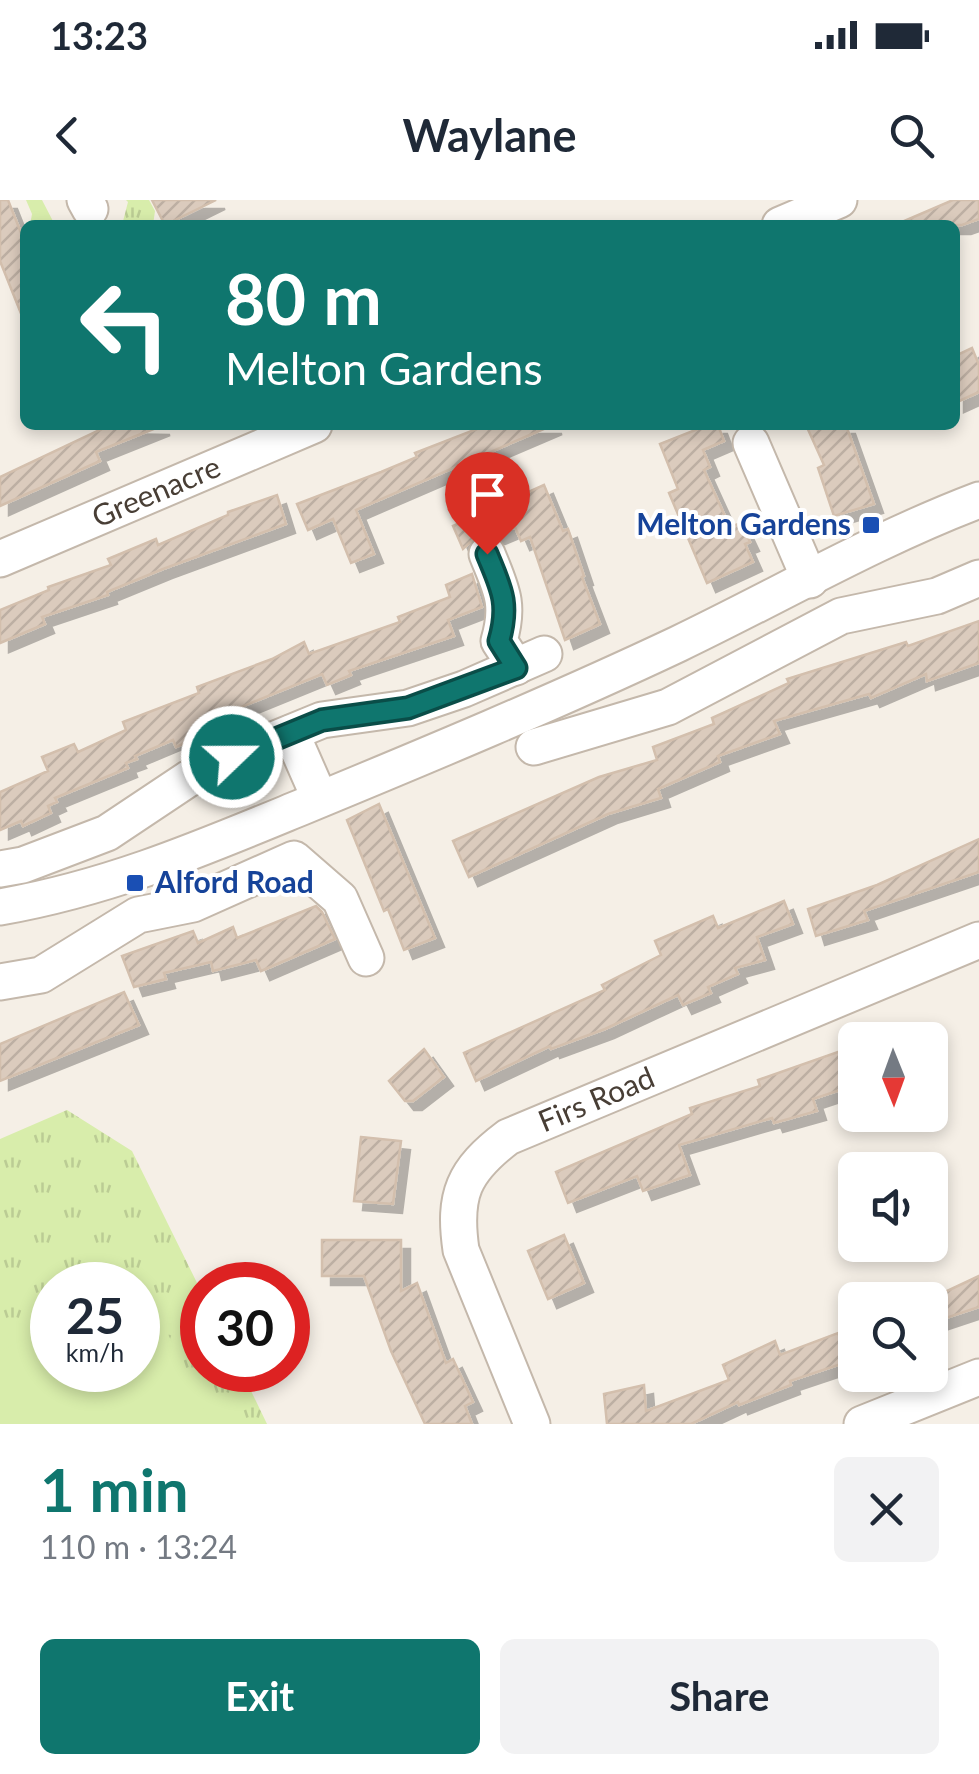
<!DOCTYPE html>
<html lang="en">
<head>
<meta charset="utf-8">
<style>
  body { margin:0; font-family:Lato,sans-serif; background:#f2f2f3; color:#1f2937; height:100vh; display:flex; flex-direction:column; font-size:38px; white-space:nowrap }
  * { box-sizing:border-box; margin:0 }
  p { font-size:32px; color:#747a83 }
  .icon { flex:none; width:55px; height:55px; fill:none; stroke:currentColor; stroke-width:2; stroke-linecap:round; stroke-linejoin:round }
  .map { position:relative; height:1224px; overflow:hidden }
  .details { display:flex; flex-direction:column; background:#fff; flex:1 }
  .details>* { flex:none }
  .guide { position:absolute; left:20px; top:20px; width:940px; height:210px; border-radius:15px; box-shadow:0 5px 15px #0003; background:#0f766e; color:#fff; overflow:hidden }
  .needle { width:65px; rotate:179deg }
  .fabs { position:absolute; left:838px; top:822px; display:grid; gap:20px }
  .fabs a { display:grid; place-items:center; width:110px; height:110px; border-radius:15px; background:#fff; box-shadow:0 5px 15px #0003; font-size:50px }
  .speed { position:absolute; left:30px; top:1062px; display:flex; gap:20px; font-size:50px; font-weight:700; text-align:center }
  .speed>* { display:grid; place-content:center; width:130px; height:130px; border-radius:50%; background:#fff; box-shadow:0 5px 15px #0003; line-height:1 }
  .speed small { font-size:25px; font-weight:400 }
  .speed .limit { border:15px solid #d22; background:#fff; color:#111 }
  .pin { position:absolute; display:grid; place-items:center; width:85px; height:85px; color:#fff; margin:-102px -42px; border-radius:50% 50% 50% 0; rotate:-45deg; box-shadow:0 0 10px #0007 }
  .pin .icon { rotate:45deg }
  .me { position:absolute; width:110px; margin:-55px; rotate:68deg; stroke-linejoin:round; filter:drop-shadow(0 0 8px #0008) }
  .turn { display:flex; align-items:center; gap:35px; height:210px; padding:0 40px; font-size:45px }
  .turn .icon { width:130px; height:130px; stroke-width:2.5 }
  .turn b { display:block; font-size:70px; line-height:85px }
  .round { display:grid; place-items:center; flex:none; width:105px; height:105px; border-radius:15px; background:#f2f2f3 }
  .overview { display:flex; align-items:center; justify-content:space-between; height:170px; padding:0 40px }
  h1 { font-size:60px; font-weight:700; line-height:75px; color:#0f766e }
  .primary-button { display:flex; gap:20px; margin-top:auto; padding:20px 40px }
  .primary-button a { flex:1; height:115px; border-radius:15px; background:#0f766e; color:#fff; font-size:40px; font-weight:700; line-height:115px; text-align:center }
  .primary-button a+a { background:#f2f2f3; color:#1f2937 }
  .status { display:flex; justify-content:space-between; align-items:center; height:70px; padding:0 50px; background:#fff; direction:ltr }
  .status svg { height:28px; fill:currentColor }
  header { display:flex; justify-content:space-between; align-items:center; height:130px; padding:0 40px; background:#fff; font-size:45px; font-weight:700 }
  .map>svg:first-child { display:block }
  .grass { fill:url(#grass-tufts); fill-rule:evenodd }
  .pitch { fill:#d8edab }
  .building { fill:url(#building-hatch); stroke:#d3bfad; stroke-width:2.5; filter:url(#shadow) }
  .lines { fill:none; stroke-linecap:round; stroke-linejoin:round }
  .minor-casing { stroke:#c4b8ab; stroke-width:39 }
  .minor { stroke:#fff; stroke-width:35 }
  .route-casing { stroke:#0a4d48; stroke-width:25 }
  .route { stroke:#0f766e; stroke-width:18 }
  .transit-dot { fill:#1a4fb4; stroke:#fff; stroke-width:4 }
  .labels { text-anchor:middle; stroke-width:8; stroke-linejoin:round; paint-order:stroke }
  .street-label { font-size:30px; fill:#483e35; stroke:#fff }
  .transit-label { font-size:30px; font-weight:bold; fill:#164399; stroke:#fff; text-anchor:end }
</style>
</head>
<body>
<div class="status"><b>13:23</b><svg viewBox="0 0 49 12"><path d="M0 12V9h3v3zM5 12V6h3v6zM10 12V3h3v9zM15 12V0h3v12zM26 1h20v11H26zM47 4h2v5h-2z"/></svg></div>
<header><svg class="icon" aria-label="back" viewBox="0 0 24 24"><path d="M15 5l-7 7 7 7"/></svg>Waylane<svg class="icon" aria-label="search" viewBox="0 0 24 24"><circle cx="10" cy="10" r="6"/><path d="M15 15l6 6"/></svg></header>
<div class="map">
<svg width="979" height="1224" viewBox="0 0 979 1224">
  <defs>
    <pattern id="grass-tufts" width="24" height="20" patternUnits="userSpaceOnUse" patternTransform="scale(2.5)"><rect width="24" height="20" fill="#d8edab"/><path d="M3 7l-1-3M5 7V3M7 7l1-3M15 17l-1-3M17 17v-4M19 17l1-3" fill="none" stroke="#bbcc94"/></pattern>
    <pattern id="building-hatch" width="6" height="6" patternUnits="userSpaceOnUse" patternTransform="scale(2.5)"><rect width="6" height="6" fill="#dbcbbd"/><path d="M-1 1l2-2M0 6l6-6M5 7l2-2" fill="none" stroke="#bdafa3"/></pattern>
    <filter id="shadow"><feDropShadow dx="9" dy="9" stdDeviation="0" flood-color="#0004"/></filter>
  </defs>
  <rect width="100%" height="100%" fill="#f5efe6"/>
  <!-- grass -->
  <g class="grass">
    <path d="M26,0H42L55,25H30L32,14Z"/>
    <path d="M126,0H149L155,11L153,25H122L128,2Z"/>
    <path d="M67,910L132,951L202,1093V1170H241L267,1224H0V939ZM52,1085H138V1170H52Z"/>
  </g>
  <!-- pitch -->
  <path class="pitch" d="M143,1082L211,1224H0V1151L52,1126V1170H138V1085Z"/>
  <!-- building -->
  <g class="building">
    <path d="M0,0H8L25,43L24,121L0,61Z"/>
    <path d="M152,0H216L165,25Z"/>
    <path d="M953,0H979V19L962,25H895Z"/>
    <path d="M972,148L979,165V192L955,203V156Z"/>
    <path d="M110,225L161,226L96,252L100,261L0,306V277Z"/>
    <path d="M487,225H553L356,310L374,354L351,363L333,319L308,330L297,304L381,272L417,257L415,253Z"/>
    <path d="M708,225H718L724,241L703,250L710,267L704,270L730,327L741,323L750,342L745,344L753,362L707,383L669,293L678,289L660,244Z"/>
    <path d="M806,225H846L874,304L834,316L818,268L824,265Z"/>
    <path d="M544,285L563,331L568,329L584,376L582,377L600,424L565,440L530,337L521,341L515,327L496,335H478L463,349L453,326Z"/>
    <path d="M277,295L286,324L163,369L107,392L108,395L42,417L45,424L0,443V410L49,390L48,387L111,365L108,359L156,339L158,345L228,315V312Z"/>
    <path d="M472,374L482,407L448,420L454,436L349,471L351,475L327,485L322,474L207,521L209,524L199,529L202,536L176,547L173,540L135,556L137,559L126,563L128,568L55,598L57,602L48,606L51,613L23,626L21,621L0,630V592L48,571L42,557L74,544L78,552L126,530L123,522L199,493L197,487L272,459L304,442L309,454L400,422L398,417L450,397L446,385Z"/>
    <path d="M979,421V463L927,481L926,474L871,498L869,494L774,521L780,534L718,556L720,562L658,589L661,598L608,614L469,677L453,641L599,577L657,560L653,547L714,524L712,518L789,483L787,479L906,442L908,446Z"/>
    <path d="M379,604L435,738L404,750L388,709L384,711L347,620Z"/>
    <path d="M979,639V672L864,711L868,720L816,736L808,709L877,685Z"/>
    <path d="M784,701L793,724L757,737L765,760L735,768L738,774L708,787L711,793L683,805L678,795L605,829L551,849L550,846L476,881L464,853L605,790L602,785L661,755L655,741L713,716L718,728Z"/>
    <path d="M316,706L322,712L335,739L261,771L256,760L213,771L211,762L164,773L166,779L134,787L122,756L193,731L198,743L233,727L237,738Z"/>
    <path d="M124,792L139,825L0,881V844Z"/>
    <path d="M855,846V885L813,899L817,911L774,923L772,918L679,945L690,975L643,991L637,976L568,1003L556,972L692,914L690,908L760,886L758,880Z"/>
    <path d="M424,849L444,877L413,901H405L389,881Z"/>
    <path d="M361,937L401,941L393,1004L354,1001Z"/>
    <path d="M564,1035L584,1083L548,1099L528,1051Z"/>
    <path d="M322,1040H401V1091L417,1083L446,1163L453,1159L473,1202L465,1206L472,1224H425L391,1151L364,1076H322Z"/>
    <path d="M979,1076V1107L937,1121L930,1099Z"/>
    <path d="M838,1133L850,1161L790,1181L791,1185L739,1205L738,1202L691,1224H607L604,1194L644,1185L646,1211L729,1180L723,1165L775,1141L780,1155Z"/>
  </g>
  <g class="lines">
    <!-- minor casing -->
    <g class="minor-casing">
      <g id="minor">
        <path d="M85,0L90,9"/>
        <path d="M780,25L839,0"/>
        <path d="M751,243L810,380"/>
        <path d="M487,354C501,389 510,403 499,441L516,467"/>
        <path id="s1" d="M0,359L314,225"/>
        <path d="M291,533L320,599"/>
        <path d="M534,547L668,507L841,416L937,396L979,378"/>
        <path d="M0,669L23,665L107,633L188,579L232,557L322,520L408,508L464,489L544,454"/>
        <path d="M0,707C109,688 200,649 302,607C428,555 555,502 678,444C778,396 876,339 979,300"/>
        <path d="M0,782L41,775L138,715L193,704L294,659L340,699L366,758"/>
        <path id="s2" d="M532,1224L461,1050C453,995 463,971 508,937L979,740"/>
        <path d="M862,1224L979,1177"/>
      </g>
    </g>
    <!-- minor -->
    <use href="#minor" class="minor"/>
  </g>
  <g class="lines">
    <!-- route casing -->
    <g class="route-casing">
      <path id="route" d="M232,557L322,520L408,508L516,468L499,441C510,403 501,388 487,354"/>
    </g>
    <!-- route -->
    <use href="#route" class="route"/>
  </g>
  <!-- markers -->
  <g class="transit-dot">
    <rect x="861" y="315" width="20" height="20" rx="5"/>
    <rect x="125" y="673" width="20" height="20" rx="5"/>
  </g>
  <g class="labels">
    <!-- street labels -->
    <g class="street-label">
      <text dy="10" stroke="none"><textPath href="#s1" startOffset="170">Greenacre</textPath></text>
      <text dy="10" stroke="none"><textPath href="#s2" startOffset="415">Firs Road</textPath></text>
    </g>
    <!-- transit labels -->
    <g class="transit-label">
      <text x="851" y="335">Melton Gardens</text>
      <text x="155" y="693" text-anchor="start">Alford Road</text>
    </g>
  </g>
</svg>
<div class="fabs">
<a><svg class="needle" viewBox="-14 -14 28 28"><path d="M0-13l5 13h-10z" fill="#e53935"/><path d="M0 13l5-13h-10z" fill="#747a83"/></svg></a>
<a><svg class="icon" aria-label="sound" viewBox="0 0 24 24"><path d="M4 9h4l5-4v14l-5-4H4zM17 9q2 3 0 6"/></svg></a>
<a><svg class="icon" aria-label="search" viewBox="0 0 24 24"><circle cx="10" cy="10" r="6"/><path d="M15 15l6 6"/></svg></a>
</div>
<div class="speed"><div>25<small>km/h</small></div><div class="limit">30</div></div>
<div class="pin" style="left:487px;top:354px;background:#d93025"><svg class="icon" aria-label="arrive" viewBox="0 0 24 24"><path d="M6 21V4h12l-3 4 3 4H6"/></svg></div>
<svg class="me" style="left:232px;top:557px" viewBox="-20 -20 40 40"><circle r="17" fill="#0f766e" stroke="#fff" stroke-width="3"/><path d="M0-11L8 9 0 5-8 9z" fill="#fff"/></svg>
<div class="guide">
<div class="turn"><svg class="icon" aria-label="left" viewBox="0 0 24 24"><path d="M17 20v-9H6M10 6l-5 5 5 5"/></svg><div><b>80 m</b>Melton Gardens</div></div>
</div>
</div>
<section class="details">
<div class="overview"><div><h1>1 min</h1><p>110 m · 13:24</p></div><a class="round"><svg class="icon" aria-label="close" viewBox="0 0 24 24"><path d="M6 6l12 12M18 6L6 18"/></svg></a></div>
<div class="primary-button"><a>Exit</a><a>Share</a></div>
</section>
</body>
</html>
